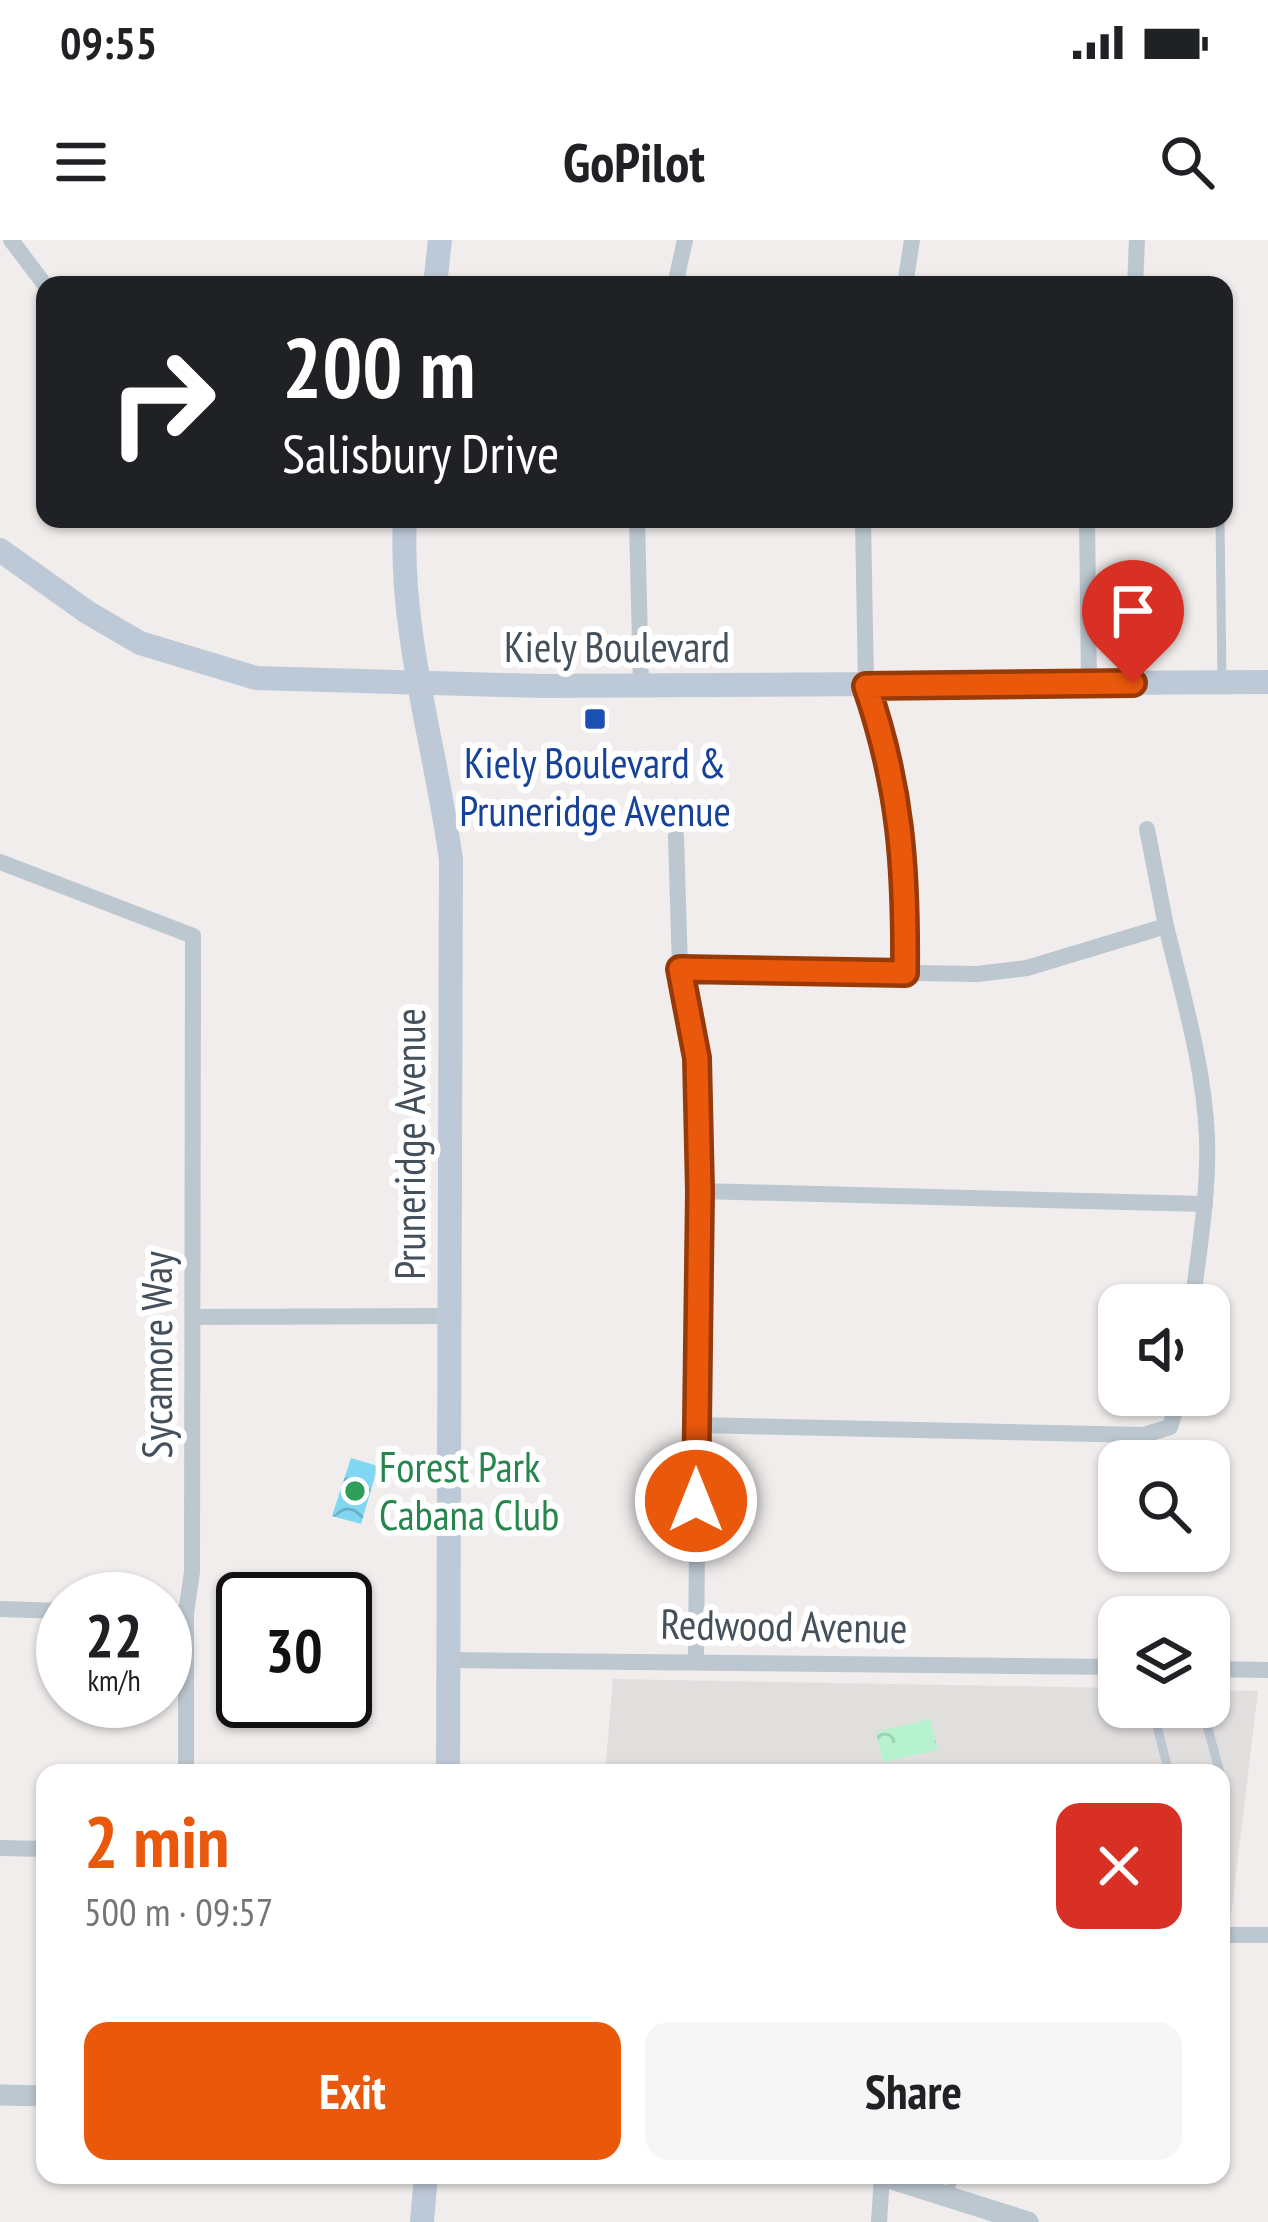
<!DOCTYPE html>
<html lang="en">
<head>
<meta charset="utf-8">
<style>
  body { margin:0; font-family:"PT Sans Narrow",sans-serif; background:#f6f6f6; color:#202124; height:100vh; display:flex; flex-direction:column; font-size:45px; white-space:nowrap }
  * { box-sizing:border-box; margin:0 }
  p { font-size:39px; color:#757577 }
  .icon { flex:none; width:66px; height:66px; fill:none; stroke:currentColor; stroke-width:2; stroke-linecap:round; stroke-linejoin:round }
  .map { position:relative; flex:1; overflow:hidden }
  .drawer { position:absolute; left:36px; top:1524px; width:1194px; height:420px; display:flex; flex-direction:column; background:#fff; border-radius:24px; box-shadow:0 3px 9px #0004 }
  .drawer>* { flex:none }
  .guide { position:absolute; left:36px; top:36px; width:1197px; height:252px; border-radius:24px; box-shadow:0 3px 9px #0004; background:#202124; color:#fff; overflow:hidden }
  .buttons { position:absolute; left:1098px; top:1044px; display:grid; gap:24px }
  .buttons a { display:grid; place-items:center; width:132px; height:132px; border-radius:24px; background:#fff; box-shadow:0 3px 9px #0004; font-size:60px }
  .speed { position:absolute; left:36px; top:1332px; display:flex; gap:24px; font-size:60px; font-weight:700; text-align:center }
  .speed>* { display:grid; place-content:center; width:156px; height:156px; border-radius:50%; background:#fff; box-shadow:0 3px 9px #0004; line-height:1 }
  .speed small { font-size:30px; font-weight:400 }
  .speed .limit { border:6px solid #111; border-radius:18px; background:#fff; color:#111 }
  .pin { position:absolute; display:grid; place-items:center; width:102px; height:102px; color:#fff; margin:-123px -51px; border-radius:50% 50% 50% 0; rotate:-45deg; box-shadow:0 0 12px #0007 }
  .pin .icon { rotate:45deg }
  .me { position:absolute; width:132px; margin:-66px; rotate:0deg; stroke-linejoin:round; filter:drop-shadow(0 0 9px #0008) }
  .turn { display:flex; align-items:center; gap:42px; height:252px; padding:0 48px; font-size:54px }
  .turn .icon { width:156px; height:156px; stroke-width:2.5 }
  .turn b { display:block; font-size:84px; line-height:102px }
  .round { display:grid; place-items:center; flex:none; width:126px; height:126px; border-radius:24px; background:#f6f6f6 }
  .head { display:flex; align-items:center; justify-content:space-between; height:204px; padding:0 48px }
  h1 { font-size:72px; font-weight:700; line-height:90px; color:#ea580c }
  .button { display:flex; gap:24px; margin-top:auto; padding:24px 48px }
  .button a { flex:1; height:138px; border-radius:24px; background:#ea580c; color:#fff; font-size:48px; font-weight:700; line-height:138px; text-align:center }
  .button a+a { background:#f6f6f6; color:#202124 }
  .status { display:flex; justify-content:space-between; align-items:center; height:84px; padding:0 60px; background:#fff; direction:ltr }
  .status svg { height:33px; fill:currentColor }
  header { display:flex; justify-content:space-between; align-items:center; height:156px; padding:0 48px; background:#fff; font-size:54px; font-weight:700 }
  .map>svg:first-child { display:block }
  .education { fill:#e1dede }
  .forest { fill:url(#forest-crowns) }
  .water { fill:url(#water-waves) }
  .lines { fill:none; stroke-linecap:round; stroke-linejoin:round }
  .service { stroke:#bcc7d0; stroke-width:9 }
  .minor { stroke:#bcc7d0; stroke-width:16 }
  .tertiary { stroke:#bcc7d0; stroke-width:21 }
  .secondary { stroke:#bec9d8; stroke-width:24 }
  .route-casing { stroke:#983908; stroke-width:30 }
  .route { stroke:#ea580c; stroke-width:21 }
  .transit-dot { fill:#1a4fb4; stroke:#fff; stroke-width:4.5 }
  .leisure-dot { fill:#2e9e5b; stroke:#fff; stroke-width:4.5 }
  .labels { text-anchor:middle; stroke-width:12; stroke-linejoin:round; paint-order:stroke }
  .street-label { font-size:42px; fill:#44505b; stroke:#fff }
  .transit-label { font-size:42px; fill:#164399; stroke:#fff }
  .leisure-label { font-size:42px; fill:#27864d; stroke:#fff; text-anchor:start }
</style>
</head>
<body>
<div class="status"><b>09:55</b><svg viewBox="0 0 49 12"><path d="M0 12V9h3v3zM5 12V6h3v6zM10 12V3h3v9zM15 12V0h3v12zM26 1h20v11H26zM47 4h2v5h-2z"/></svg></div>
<header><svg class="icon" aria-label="menu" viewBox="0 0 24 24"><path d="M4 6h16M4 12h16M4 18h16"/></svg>GoPilot<svg class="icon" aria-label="search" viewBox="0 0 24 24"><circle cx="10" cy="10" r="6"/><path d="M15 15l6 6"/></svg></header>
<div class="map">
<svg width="1268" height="1982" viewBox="0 0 1268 1982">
  <defs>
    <pattern id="forest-crowns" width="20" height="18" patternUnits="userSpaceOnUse" patternTransform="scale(3)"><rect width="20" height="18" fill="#b7f2cf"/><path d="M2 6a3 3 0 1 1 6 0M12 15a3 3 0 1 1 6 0" fill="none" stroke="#9fd1b4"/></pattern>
    <pattern id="water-waves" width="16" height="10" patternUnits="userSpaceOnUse" patternTransform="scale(3)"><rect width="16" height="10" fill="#80d7f2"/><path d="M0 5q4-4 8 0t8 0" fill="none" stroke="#6ab1c7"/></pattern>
  </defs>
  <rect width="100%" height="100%" fill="#f0edec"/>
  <!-- education -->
  <path class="education" d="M613,1439L1119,1448V1467H1209V1450L1258,1451L1221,1757V1533H605Z"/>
  <!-- forest -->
  <path class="forest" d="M930,1479L938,1510L883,1522L876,1492Z"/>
  <!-- water -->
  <path class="water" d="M351,1218L378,1226L361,1284L332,1276Z"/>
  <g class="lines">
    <!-- service -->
    <g class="service">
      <path d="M1220,279L1222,442"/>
      <path d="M1152,1467L1169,1533"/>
      <path d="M1202,1467L1220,1533"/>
      <path d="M947,1957L955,1935"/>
    </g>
    <!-- minor -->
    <g class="minor">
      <path d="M11,0L45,45"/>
      <path d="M675,45L685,0"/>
      <path d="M905,45L912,0"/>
      <path d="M1135,45L1137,0"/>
      <path d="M637,279L641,447"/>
      <path d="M863,279L866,446L899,569L905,622V733"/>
      <path d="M1087,279L1089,443"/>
      <path d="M676,596L680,729L697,818L700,951L696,1420"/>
      <path d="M0,622L193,696L192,1332L186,1373V1533"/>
      <path d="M1166,686C1183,756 1204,826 1207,897C1209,953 1199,1010 1192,1065"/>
      <path d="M680,729L977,734L1027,728L1166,686L1147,589"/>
      <path d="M700,951L1205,964"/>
      <path d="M193,1077L449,1076"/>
      <path d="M697,1185L1144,1195L1170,1187L1180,1155"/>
      <path d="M0,1369L63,1371"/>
      <path d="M165,1373H186"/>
      <path d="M448,1420L1119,1427"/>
      <path d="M1209,1429L1268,1430"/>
      <path d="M0,1608L45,1609"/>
      <path d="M1224,1695H1268"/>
      <path d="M879,1982L882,1936"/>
    </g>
    <!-- tertiary -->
    <g class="tertiary">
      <path d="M0,1855L45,1856"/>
      <path d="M879,1935L1028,1982"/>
    </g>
    <!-- secondary -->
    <g class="secondary">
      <path d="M435,45L440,0"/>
      <path d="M405,279C399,394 436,507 451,620L448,1533"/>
      <path d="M0,310L87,372L140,403L256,438L540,446L1268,442"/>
      <path d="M422,1982L426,1935"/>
    </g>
  </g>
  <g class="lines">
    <!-- route casing -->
    <g class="route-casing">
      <path id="route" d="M696,1261L700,951L697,818L680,729L905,733C906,628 901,547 866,446L1133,443"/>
    </g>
    <!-- route -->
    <use href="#route" class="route"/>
  </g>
  <!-- markers -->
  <rect class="transit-dot" x="583" y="467" width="24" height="24" rx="6"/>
  <circle class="leisure-dot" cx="355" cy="1251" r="12"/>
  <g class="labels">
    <!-- street labels -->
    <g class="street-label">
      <text x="617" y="422">Kiely Boulevard</text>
      <text transform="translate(410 904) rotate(-90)" y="15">Pruneridge Avenue</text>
      <text transform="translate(157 1115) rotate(-90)" y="15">Sycamore Way</text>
      <text transform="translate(784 1386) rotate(1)" y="15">Redwood Avenue</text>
    </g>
    <!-- transit labels -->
    <g class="transit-label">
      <text x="595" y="538">Kiely Boulevard &amp;<tspan x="595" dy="48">Pruneridge Avenue</tspan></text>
    </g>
    <!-- leisure labels -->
    <g class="leisure-label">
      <text x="379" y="1242">Forest Park<tspan x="379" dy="48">Cabana Club</tspan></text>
    </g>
  </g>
</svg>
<div class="buttons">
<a><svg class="icon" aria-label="sound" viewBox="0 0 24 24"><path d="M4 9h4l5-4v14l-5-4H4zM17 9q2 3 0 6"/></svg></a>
<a><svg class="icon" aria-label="search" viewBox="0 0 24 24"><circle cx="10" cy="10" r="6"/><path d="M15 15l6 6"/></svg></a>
<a><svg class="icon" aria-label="layers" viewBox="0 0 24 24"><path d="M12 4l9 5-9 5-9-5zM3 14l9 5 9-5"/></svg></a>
</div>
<div class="speed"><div>22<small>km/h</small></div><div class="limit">30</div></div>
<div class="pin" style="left:1133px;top:443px;background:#d93025"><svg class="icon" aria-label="arrive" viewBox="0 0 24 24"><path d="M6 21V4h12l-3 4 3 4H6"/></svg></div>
<svg class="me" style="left:696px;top:1261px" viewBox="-20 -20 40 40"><circle r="17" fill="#ea580c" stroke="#fff" stroke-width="3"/><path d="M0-11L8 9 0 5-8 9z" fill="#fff"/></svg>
<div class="guide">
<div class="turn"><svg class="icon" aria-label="right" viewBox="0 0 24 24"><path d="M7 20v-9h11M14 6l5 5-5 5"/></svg><div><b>200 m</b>Salisbury Drive</div></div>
</div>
<section class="drawer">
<div class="head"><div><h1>2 min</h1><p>500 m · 09:57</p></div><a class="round" style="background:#d93025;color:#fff"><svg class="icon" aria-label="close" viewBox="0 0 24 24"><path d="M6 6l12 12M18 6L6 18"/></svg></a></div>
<div class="button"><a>Exit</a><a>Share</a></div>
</section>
</div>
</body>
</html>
